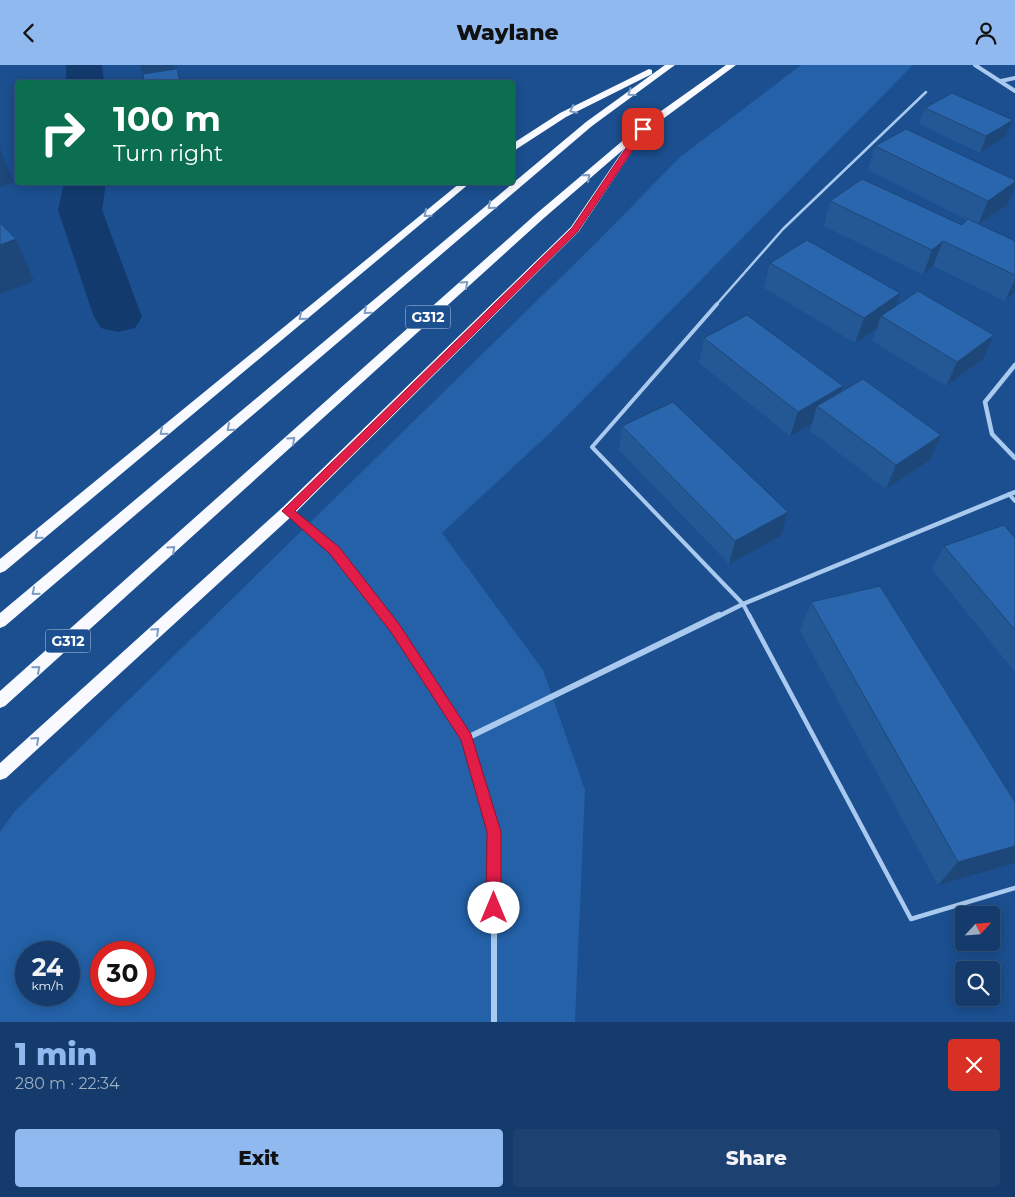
<!DOCTYPE html>
<html lang="en">
<head>
<meta charset="utf-8">
<style>
  body { margin:0; font-family:Montserrat,sans-serif; background:#1d4271; color:#f1f3f6; height:100vh; display:flex; flex-direction:column; font-size:19px; white-space:nowrap }
  * { box-sizing:border-box; margin:0 }
  p { font-size:16px; color:#9dadc1 }
  .icon { flex:none; width:28px; height:28px; fill:none; stroke:currentColor; stroke-width:2; stroke-linecap:round; stroke-linejoin:round }
  .map { position:relative; height:957px; overflow:hidden }
  .drawer { display:flex; flex-direction:column; background:#143b6b; flex:1 }
  .drawer>* { flex:none }
  .banner { position:absolute; left:15px; top:15px; width:500px; height:105px; border-radius:5px; box-shadow:0 2px 12px #0003,0 0 0 1px #33557e; background:#0b6e4f; color:#fff; overflow:hidden }
  .needle { width:32px; rotate:64deg }
  .fabs { position:absolute; left:955px; top:841px; display:grid; gap:10px }
  .fabs a { display:grid; place-items:center; width:45px; height:45px; border-radius:5px; background:#143b6b; box-shadow:0 2px 12px #0003,0 0 0 1px #33557e; font-size:25px }
  .speed { position:absolute; left:15px; top:876px; display:flex; gap:10px; font-size:25px; font-weight:700; text-align:center }
  .speed>* { display:grid; place-content:center; width:65px; height:65px; border-radius:50%; background:#143b6b; box-shadow:0 2px 12px #0003,0 0 0 1px #33557e; line-height:1 }
  .speed small { font-size:12px; font-weight:400 }
  .speed .limit { border:8px solid #d22; background:#fff; color:#111 }
  .pin { position:absolute; display:grid; place-items:center; width:42px; height:42px; color:#fff; margin:-21px; border-radius:10px; box-shadow:0 2px 8px #0006 }
  .me { position:absolute; width:55px; margin:-28px; rotate:0deg; stroke-linejoin:round; filter:drop-shadow(0 0 4px #0008) }
  .turn { display:flex; align-items:center; gap:18px; height:105px; padding:0 15px; font-size:22px }
  .turn .icon { width:65px; height:65px; stroke-width:2.5 }
  .turn b { display:block; font-size:35px; line-height:42px }
  .round { display:grid; place-items:center; flex:none; width:52px; height:52px; border-radius:5px; background:#1d4271 }
  .headline { display:flex; align-items:center; justify-content:space-between; height:85px; padding:0 15px }
  h1 { font-size:30px; font-weight:800; line-height:38px; color:#90b9f0 }
  .primary-button { display:flex; gap:10px; margin-top:auto; padding:10px 15px }
  .primary-button a { flex:1; height:58px; border-radius:5px; background:#90b9f0; color:#111; font-size:20px; font-weight:800; line-height:58px; text-align:center }
  .primary-button a+a { background:#1d4271; color:#f1f3f6 }
  header { display:flex; justify-content:space-between; align-items:center; height:65px; padding:0 15px; background:#90b9f0; color:#111; font-size:22px; font-weight:800 }
  .map>svg:first-child { display:block }
  .green { fill:#2461a8; fill-rule:evenodd }
  .lines { fill:none; stroke-linecap:round; stroke-linejoin:round }
  .river { fill:#123a6d; fill-rule:evenodd }
  .service-far2 { stroke:#a9c9ee; stroke-width:2.5 }
  .service-far1 { stroke:#a9c9ee; stroke-width:4 }
  .service { stroke:#a9c9ee; stroke-width:4.5 }
  .minor-far2 { stroke:#a9c9ee; stroke-width:4 }
  .minor-far1 { stroke:#a9c9ee; stroke-width:4.5 }
  .minor { stroke:#a9c9ee; stroke-width:6 }
  .trunk { fill:#f8faff; fill-rule:evenodd }
  .wall { fill:#245895 }
  .shaded-wall { fill:#1d4779 }
  .building { fill:#2a66ad; stroke:#1d4779 }
  .oneway { stroke:#7e9cc1 }
  .route { fill:#e11d48; stroke:#92132f }
  .labels { text-anchor:middle; stroke-width:5; stroke-linejoin:round; paint-order:stroke }
  .shield { fill:#1b4f8f; stroke:#bbcadd; stroke-width:1 }
  .shield-label { font-size:14px; font-weight:bold; fill:#fff }
</style>
</head>
<body>
<header><svg class="icon" aria-label="back" viewBox="0 0 24 24"><path d="M15 5l-7 7 7 7"/></svg>Waylane<svg class="icon" aria-label="person" viewBox="0 0 24 24"><circle cx="12" cy="8" r="4"/><path d="M4 21q1-7 8-7t8 7"/></svg></header>
<div class="map">
<svg width="1015" height="957" viewBox="0 0 1015 957">
  <rect width="100%" height="100%" fill="#1b4f8f"/>
  <!-- green -->
  <path class="green" d="M801,0H913L551,367L442,468L543,605L585,725L575,957H0V767L15,746L597,177L680,92ZM26,888H69V930H26ZM101,888H144V930H101Z"/>
  <g class="lines">
    <!-- river -->
    <g class="river">
      <path d="M66,0H102L104,18H66Z"/>
      <path d="M64,118H106L102,145L142,252L135,263L118,267L101,263L94,252L58,145Z"/>
    </g>
    <!-- service-far2 -->
    <path class="service-far2" d="M716,240L783,164L926,27"/>
    <!-- service-far1 -->
    <g class="service-far1">
      <path d="M717,239L592,382L743,539L750,552"/>
      <path d="M1009,429L1015,436"/>
    </g>
    <!-- service -->
    <path class="service" d="M749,550L911,854L1015,823"/>
    <!-- minor-far2 -->
    <g class="minor-far2">
      <path d="M975,0L1015,26"/>
      <path d="M1001,16L1015,13"/>
    </g>
    <!-- minor-far1 -->
    <g class="minor-far1">
      <path d="M1015,300L985,337L992,369L1015,393"/>
      <path d="M288,447L335,486L386,552"/>
      <path d="M717,552L743,539L1015,427"/>
    </g>
    <!-- minor -->
    <g class="minor">
      <path d="M385,550L467,673L494,767V957"/>
      <path d="M467,673L719,550"/>
    </g>
    <!-- trunk -->
    <g class="trunk">
      <path d="M665,0H675L592,61L5,561L0,563V548L586,57Z"/>
      <path d="M726,0H736L633,76L637,79L579,166L293,450L6,713L0,715V698L283,442L571,162L624,84L544,153L5,641L0,643V626L536,149L640,61Z"/>
      <path d="M649,4L652,5V9L566,52L512,87V79L560,48Z"/>
      <path d="M460,118H470L5,506L0,508V494Z"/>
    </g>
  </g>
  <!-- wall -->
  <g class="wall">
    <path d="M925,43L1013,55L1006,71L980,88L919,59Z"/>
    <path d="M875,81L1007,140L979,159L1015,176V227L1005,236L933,201L923,210L824,161L830,136L962,160L967,155L868,105Z"/>
    <path d="M770,198L895,242L983,294L946,321L872,276L877,263L855,278L764,223Z"/>
    <path d="M704,273L841,327L941,370L930,395L886,424L810,366L812,359L790,371L699,298Z"/>
    <path d="M622,361L788,447L781,471L729,499L619,385Z"/>
    <path d="M1015,473V607L932,504L944,481Z"/>
    <path d="M811,537L1015,737V798L938,820L800,566Z"/>
  </g>
  <!-- shaded-wall -->
  <g class="shaded-wall">
    <path d="M140,0H174L175,7L143,11Z"/>
    <path d="M1013,55L1006,71L980,88L986,71Z"/>
    <path d="M0,84L14,117L0,122Z"/>
    <path d="M1015,117V122L1007,140L978,160L988,136Z"/>
    <path d="M16,174L34,216L0,229V180Z"/>
    <path d="M943,176L933,201L923,210L932,185Z"/>
    <path d="M1015,214V227L1005,236Z"/>
    <path d="M900,228L891,253L881,251L877,263L855,278L864,253Z"/>
    <path d="M994,270L983,294L946,321L957,297Z"/>
    <path d="M843,321L834,346L817,341L812,359L790,371L798,347Z"/>
    <path d="M941,370L930,395L886,424L896,400Z"/>
    <path d="M788,447L781,471L729,499L735,476Z"/>
    <path d="M1015,781V798L938,820L958,797Z"/>
  </g>
  <!-- building -->
  <g class="building">
    <path d="M177,4L180,18H144L143,9Z"/>
    <path d="M952,28L1013,55L986,71L925,43Z"/>
    <path d="M906,64L1015,115V117L988,136L875,81Z"/>
    <path d="M862,114L962,160L968,154L1015,176V210L943,176L932,185L830,136Z"/>
    <path d="M0,158L16,174L0,180Z"/>
    <path d="M807,175L900,228L864,253L770,198Z"/>
    <path d="M918,226L994,270L957,297L881,251Z"/>
    <path d="M747,250L843,321L798,347L704,273Z"/>
    <path d="M863,314L941,370L896,400L817,341Z"/>
    <path d="M673,337L788,447L735,476L622,361Z"/>
    <path d="M1004,460L1015,473V565L944,481Z"/>
    <path d="M880,521L1015,737V781L958,797L811,537Z"/>
  </g>
  <!-- one-way arrows -->
  <defs><path id="oneway-chevron" d="M-2-3.5L2.5 0L-2 3.5" fill="none" stroke-width="1.6" stroke-linecap="round" stroke-linejoin="round" transform="scale(1.25)"/></defs>
  <g class="oneway">
    <use href="#oneway-chevron" transform="translate(631 28) rotate(144)"/>
    <use href="#oneway-chevron" transform="translate(573 45) rotate(154)"/>
    <use href="#oneway-chevron" transform="translate(587 112) rotate(-41)"/>
    <use href="#oneway-chevron" transform="translate(491 141) rotate(140)"/>
    <use href="#oneway-chevron" transform="translate(427 149) rotate(140)"/>
    <use href="#oneway-chevron" transform="translate(465 219) rotate(-42)"/>
    <use href="#oneway-chevron" transform="translate(367 246) rotate(140)"/>
    <use href="#oneway-chevron" transform="translate(302 252) rotate(140)"/>
    <use href="#oneway-chevron" transform="translate(230 363) rotate(140)"/>
    <use href="#oneway-chevron" transform="translate(163 367) rotate(140)"/>
    <use href="#oneway-chevron" transform="translate(292 375) rotate(-42)"/>
    <use href="#oneway-chevron" transform="translate(38 471) rotate(140)"/>
    <use href="#oneway-chevron" transform="translate(172 484) rotate(-42)"/>
    <use href="#oneway-chevron" transform="translate(35 527) rotate(140)"/>
    <use href="#oneway-chevron" transform="translate(156 566) rotate(-42)"/>
    <use href="#oneway-chevron" transform="translate(37 604) rotate(-41)"/>
    <use href="#oneway-chevron" transform="translate(36 675) rotate(-42)"/>
  </g>
  <!-- route -->
  <path class="route" d="M643,61L647,64L578,166L295,446L339,482L399,559L471,669L501,767V843L499,848L494,850L489,848L486,843L487,767L461,675L391,567L330,489L282,446L572,163L640,62Z"/>
  <g class="labels">
    <!-- shield labels -->
    <g class="shield">
      <rect x="405.5" y="240.5" width="45" height="23" rx="4"/>
      <rect x="45.5" y="564.5" width="45" height="23" rx="4"/>
    </g>
    <g class="shield-label">
      <text x="428" y="257">G312</text>
      <text x="68" y="581">G312</text>
    </g>
  </g>
</svg>
<div class="fabs">
<a><svg class="needle" viewBox="-14 -14 28 28"><path d="M0-13l5 13h-10z" fill="#e53935"/><path d="M0 13l5-13h-10z" fill="#9dadc1"/></svg></a>
<a><svg class="icon" aria-label="search" viewBox="0 0 24 24"><circle cx="10" cy="10" r="6"/><path d="M15 15l6 6"/></svg></a>
</div>
<div class="speed"><div>24<small>km/h</small></div><div class="limit">30</div></div>
<div class="pin" style="left:643px;top:64px;background:#d93025"><svg class="icon" aria-label="arrive" viewBox="0 0 24 24"><path d="M6 21V4h12l-3 4 3 4H6"/></svg></div>
<svg class="me" style="left:494px;top:843px" viewBox="-20 -20 40 40"><circle r="19" fill="#fff"/><path d="M0-13L10 11 0 6-10 11z" fill="#e11d48"/></svg>
<div class="banner">
<div class="turn"><svg class="icon" aria-label="right" viewBox="0 0 24 24"><path d="M7 20v-9h11M14 6l5 5-5 5"/></svg><div><b>100 m</b>Turn right</div></div>
</div>
</div>
<section class="drawer">
<div class="headline"><div><h1>1 min</h1><p>280 m · 22:34</p></div><a class="round" style="background:#d93025;color:#fff"><svg class="icon" aria-label="close" viewBox="0 0 24 24"><path d="M6 6l12 12M18 6L6 18"/></svg></a></div>
<div class="primary-button"><a>Exit</a><a>Share</a></div>
</section>
</body>
</html>
